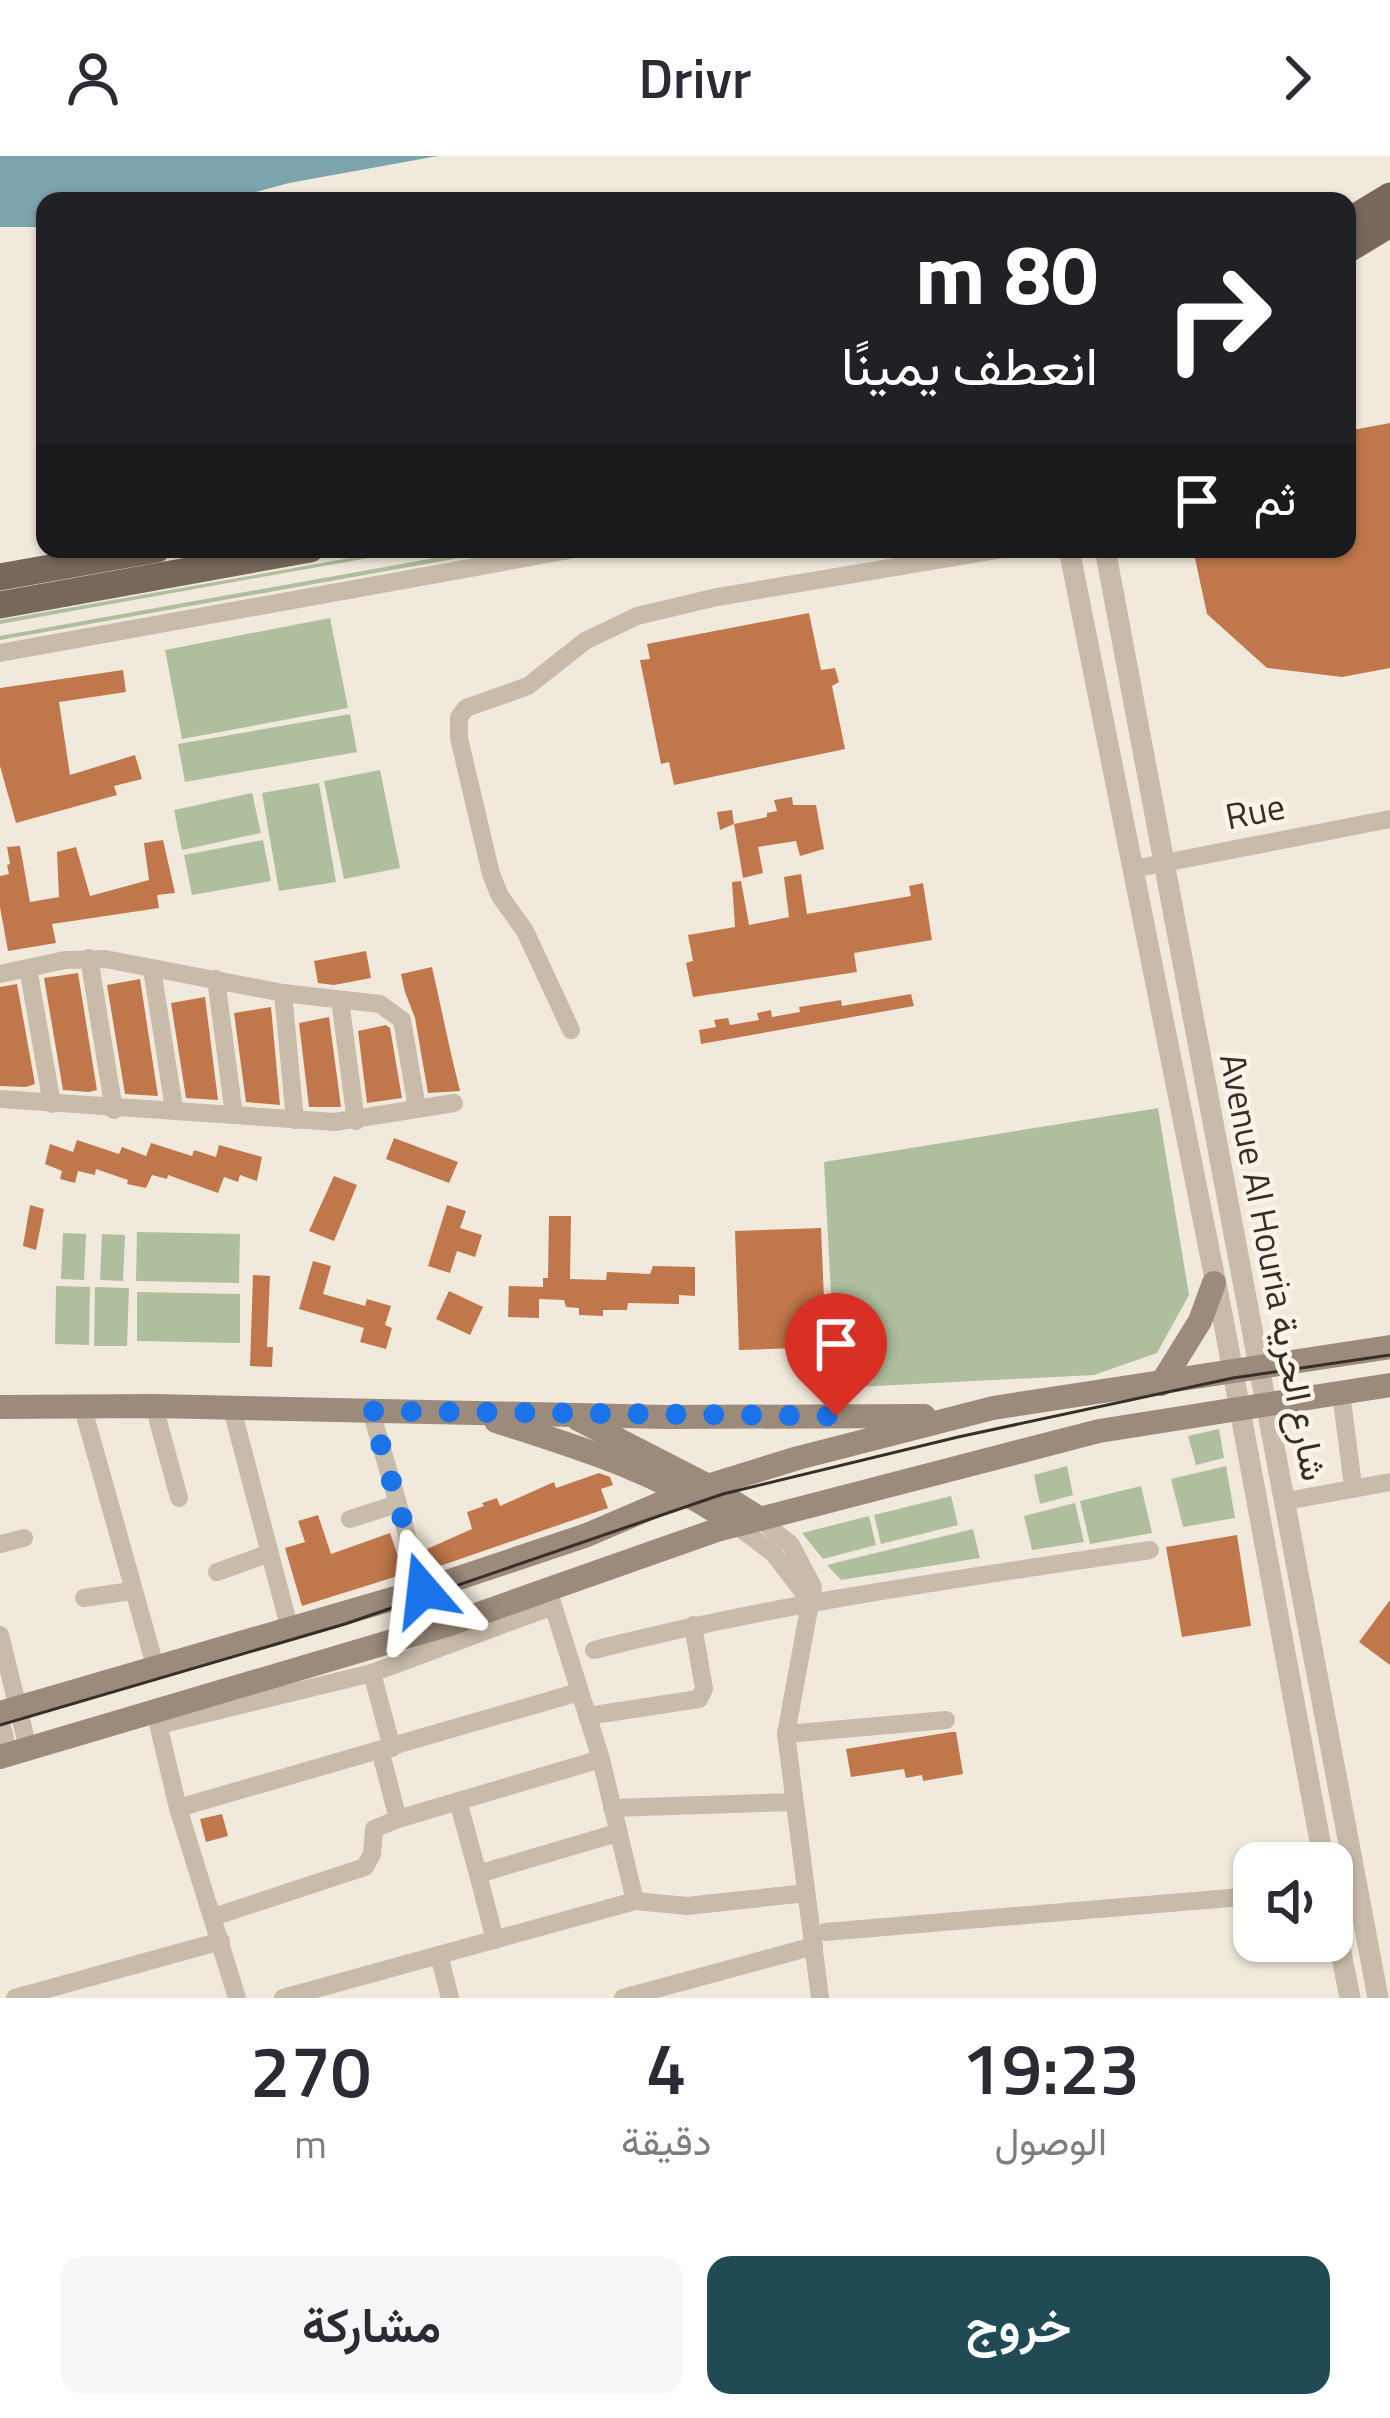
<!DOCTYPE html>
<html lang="ar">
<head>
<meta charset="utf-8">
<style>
  body { margin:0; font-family:"Titillium Web",Vazirmatn,sans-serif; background:#f7f7f7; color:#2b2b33; direction:rtl; height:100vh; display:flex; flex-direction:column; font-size:45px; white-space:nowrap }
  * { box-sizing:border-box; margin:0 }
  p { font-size:39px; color:#7c7c81 }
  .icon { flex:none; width:66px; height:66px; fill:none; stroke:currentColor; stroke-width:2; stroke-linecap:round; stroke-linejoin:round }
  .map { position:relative; height:1842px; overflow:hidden; direction:ltr }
  .panel { display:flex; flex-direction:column; background:#fff; flex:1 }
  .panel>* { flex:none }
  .banner { position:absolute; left:36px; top:36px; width:1320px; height:366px; border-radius:24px; box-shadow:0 3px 9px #0004; direction:rtl; background:#202124; color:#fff; overflow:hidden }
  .fabs { position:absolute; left:1233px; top:1686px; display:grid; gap:24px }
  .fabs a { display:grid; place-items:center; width:120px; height:120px; border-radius:24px; background:#fff; box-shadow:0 3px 9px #0004; font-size:60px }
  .pin { position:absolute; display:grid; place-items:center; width:102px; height:102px; color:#fff; margin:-123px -51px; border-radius:50% 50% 50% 0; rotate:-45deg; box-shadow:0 0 12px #0007 }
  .pin .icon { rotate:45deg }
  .me { position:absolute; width:132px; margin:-66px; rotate:343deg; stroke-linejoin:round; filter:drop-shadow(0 0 9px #0008) }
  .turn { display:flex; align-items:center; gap:42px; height:252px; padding:0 60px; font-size:54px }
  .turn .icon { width:156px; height:156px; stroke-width:2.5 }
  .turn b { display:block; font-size:84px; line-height:102px }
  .then { display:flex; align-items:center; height:114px; padding:0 60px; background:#0003; gap:24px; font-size:45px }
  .eta { display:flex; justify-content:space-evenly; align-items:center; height:204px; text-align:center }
  .eta b { font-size:72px; font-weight:600; line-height:84px }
  .button { display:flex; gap:24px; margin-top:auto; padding:24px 60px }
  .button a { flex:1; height:138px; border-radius:24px; background:#204b55; color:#fff; font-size:48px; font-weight:600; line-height:138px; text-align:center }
  .button a+a { background:#f7f7f7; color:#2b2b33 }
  header { display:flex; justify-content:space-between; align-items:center; height:156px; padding:0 60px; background:#fff; font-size:54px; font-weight:600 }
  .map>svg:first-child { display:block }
  .green { fill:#afbf9d }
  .water { fill:#7ca4ad }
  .building { fill:#c0774b }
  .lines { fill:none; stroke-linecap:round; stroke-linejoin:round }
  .minor { stroke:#c8bba9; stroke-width:18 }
  .tertiary { stroke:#c8bba9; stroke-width:21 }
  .secondary { stroke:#9c8b7a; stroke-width:24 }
  .primary { stroke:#77685a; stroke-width:27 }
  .tram { stroke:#362e28; stroke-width:3 }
  .route { stroke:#1a73e8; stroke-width:21; stroke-dasharray:0 37.8 }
  .labels { text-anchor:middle; stroke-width:9; stroke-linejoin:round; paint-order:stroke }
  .street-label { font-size:36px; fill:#362e28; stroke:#f9f3e8 }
</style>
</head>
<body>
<header><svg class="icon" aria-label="forward" viewBox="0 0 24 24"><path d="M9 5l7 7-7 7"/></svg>Drivr<svg class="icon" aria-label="person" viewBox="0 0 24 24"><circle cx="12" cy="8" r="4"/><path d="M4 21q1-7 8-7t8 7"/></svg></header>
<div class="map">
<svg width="1390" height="1842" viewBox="0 0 1390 1842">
  <rect width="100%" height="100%" fill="#f1eadc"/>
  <!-- green -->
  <g class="green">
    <path d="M401,393H418L0,468V464Z"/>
    <path d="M485,393H510L0,484V480Z"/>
    <path d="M330,462L348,552L182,583L165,494Z"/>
    <path d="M350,558L357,596L185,626L178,588Z"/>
    <path d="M380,614L400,712L344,723L324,625Z"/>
    <path d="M319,627L336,726L279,735L262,637Z"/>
    <path d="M252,637L261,677L182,694L174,654Z"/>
    <path d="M263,684L271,725L192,739L184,699Z"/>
    <path d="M1158,952L1189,1139L1157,1197L1094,1219L836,1232L824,1006Z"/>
    <path d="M137,1076L240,1078L239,1127L136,1125Z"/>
    <path d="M63,1077L86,1078L84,1124L61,1123Z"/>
    <path d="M102,1078L125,1079L123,1125L100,1124Z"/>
    <path d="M56,1130L90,1131L89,1189L55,1188Z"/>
    <path d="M95,1131L129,1132L127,1190H94Z"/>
    <path d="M137,1136L240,1138V1187L137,1185Z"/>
    <path d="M1219,1273L1224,1302L1196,1309L1188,1280Z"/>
    <path d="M1067,1310L1073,1339L1040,1348L1034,1319Z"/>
    <path d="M1226,1310L1235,1362L1183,1371L1171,1323Z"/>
    <path d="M1141,1330L1152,1377L1090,1388L1080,1345Z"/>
    <path d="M951,1340L958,1369L881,1388L874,1359Z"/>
    <path d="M1075,1347L1084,1386L1032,1394L1024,1360Z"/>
    <path d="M869,1360L876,1389L823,1403L802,1377Z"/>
    <path d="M973,1373L980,1402L841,1424L827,1409Z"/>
  </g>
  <!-- water -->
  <path class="water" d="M0,0H438L289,27L223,45H45V71H0Z"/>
  <!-- building -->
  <g class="building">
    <path d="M1390,267V512L1342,521L1267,512L1207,458L1193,393H1347V275Z"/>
    <path d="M809,457L821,514L835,512L839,526L832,530L845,593L674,629L669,606L661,608L640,504L650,503L647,488Z"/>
    <path d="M123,514L126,536L59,546L70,619L135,599L142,623L114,630L117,639L16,667L0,610V532Z"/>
    <path d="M792,641L793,649H816L824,693L800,700L796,685L758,691L763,717L743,722L734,668L720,674L717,656L732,654L734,668L767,661V657L777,655L774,644Z"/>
    <path d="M163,684L175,737L157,739L159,752L52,768L56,787L8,795L0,751V720L9,718L7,709L10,708L7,691L20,690L30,746L59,741L57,696L76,691L90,740L149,724L144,687Z"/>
    <path d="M801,718L807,758L911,740L909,730L923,727L932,784L854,797L857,816L693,841L686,807L693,805L688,779L735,771L732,726L741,725L749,769L789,761L784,721Z"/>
    <path d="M366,795L371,822L334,829L318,827L314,805Z"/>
    <path d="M432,811L452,902L460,935L428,937L415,862L405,836L401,818Z"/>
    <path d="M78,817L97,934L89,936L63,934L44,822Z"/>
    <path d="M140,823L158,940L125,938L107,829Z"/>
    <path d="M17,828L35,928L26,931L0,930V831Z"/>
    <path d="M911,838L914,850L701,888L699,874L716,871L714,864L728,862L730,869L759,864L757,857L771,854L772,861L800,856L799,851L841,844L842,850Z"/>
    <path d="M205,841L218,944L186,942L171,847Z"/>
    <path d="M271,851L280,949L246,946L234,857Z"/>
    <path d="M329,861L341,951H309L299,867Z"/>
    <path d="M386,869L390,872L402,942L367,947L358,875Z"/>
    <path d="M394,982L458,1006L449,1027L386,1003Z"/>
    <path d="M77,984L119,998L122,991L146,1000L151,987L192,1000L194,994L216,1001L219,989L262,1001L257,1025L240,1019L238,1026L224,1021L218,1037L168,1019L167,1023L152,1019L146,1032L127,1028L128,1024L96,1013L95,1019L78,1015L75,1027L60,1023L62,1015L45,1008L50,988L73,996Z"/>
    <path d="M334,1020L357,1029L334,1085L309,1075Z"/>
    <path d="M30,1049L44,1053L36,1094L23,1090Z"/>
    <path d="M447,1049L466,1055L460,1072L482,1079L475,1101L457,1095L450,1117L428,1110Z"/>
    <path d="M549,1060H571L570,1123L606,1124L607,1116L650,1118L653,1110L695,1111V1140L679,1139V1148L628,1147L627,1154H603V1160L579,1159V1152L566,1151L564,1144L539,1143V1162L508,1161L509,1130L543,1131V1122H548Z"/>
    <path d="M821,1072L826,1191L739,1194L735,1075Z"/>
    <path d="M313,1105L331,1110L323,1138L365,1150L367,1143L391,1150L385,1169L392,1172L386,1193L360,1186L364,1172L299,1153Z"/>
    <path d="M253,1119L270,1120L267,1191H273L272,1211L250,1210Z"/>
    <path d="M449,1135L483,1151L470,1179L436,1163Z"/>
    <path d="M599,1317L610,1321L613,1329L601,1333L608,1352L434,1412L427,1393L472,1373L467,1356L484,1350L482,1347L497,1342L500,1350L554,1326L556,1332Z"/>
    <path d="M318,1359L331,1398L390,1377L404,1418L302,1450L285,1392L305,1386L298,1365Z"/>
    <path d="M1237,1379L1251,1470L1182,1481L1166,1391Z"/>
    <path d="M1390,1444V1509L1359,1486Z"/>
    <path d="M951,1576H956L963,1618L923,1625L922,1619L906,1622L904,1613L851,1621L846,1593Z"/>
    <path d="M222,1658L228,1680L206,1686L200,1663Z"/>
  </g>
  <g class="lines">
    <!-- minor -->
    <g class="minor">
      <path d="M0,497L575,393"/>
      <path d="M1133,713L1390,663"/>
      <path d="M89,802L114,954"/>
      <path d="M28,812L52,948"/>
      <path d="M152,813L174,952"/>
      <path d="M0,818L65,804L105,803L283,837L380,848L402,864L417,952"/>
      <path d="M216,823L234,959"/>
      <path d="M283,837L295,964"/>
      <path d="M340,844L356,965"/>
      <path d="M571,874L525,775L500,740L491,718L459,582V561L466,552L528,530L585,485L637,460L717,441L1002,393"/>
      <path d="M0,943L335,966L454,947"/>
      <path d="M1341,1237L1353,1330"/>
      <path d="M82,1249L156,1513"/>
      <path d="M154,1250L179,1342"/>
      <path d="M232,1253L290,1474"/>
      <path d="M371,1255L423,1434"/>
      <path d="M1286,1345L1390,1326"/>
      <path d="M350,1363L397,1348"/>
      <path d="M760,1363L791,1389L813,1431L786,1578L820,1842"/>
      <path d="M736,1369L773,1397L811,1446"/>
      <path d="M0,1388L24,1382"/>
      <path d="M217,1416L267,1398"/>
      <path d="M84,1442L131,1435"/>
      <path d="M551,1443L601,1603L635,1745"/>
      <path d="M0,1479L28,1592"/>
      <path d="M594,1494C777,1447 964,1422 1150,1394"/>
      <path d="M372,1517L392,1592"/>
      <path d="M156,1559L178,1652L237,1842"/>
      <path d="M587,1560L699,1543L704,1533L693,1469"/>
      <path d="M0,1563L9,1598"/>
      <path d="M159,1569L372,1517L553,1450"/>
      <path d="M786,1578L946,1564"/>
      <path d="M380,1594L398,1663"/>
      <path d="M458,1645L478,1718L617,1677"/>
      <path d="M178,1652L579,1536"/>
      <path d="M612,1652L793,1646"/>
      <path d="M478,1718L495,1784"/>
      <path d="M213,1761L365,1711L372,1698L374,1673L398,1663L601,1603"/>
      <path d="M825,1776L1254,1740"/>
      <path d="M439,1799L450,1842"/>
      <path d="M15,1842L221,1785"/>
      <path d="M283,1842L635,1745L687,1750L806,1737"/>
      <path d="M623,1842L814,1790"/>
    </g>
    <!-- tertiary -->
    <g class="tertiary">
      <path d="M1069,393L1225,1173L1324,1707"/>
      <path d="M1105,393L1378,1842"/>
      <path d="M1332,1751L1350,1842"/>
    </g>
    <!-- secondary -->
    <g class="secondary">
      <path d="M1161,1228L1200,1165L1214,1127"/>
      <path d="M0,1251L154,1250L666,1261L924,1260"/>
      <path d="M578,1263L708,1330L760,1363"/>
      <path d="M496,1265C581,1292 663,1317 736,1369"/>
      <path d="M0,1557L423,1434L587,1379L685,1337L798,1302L993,1252L1390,1191"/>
      <path d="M0,1601L450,1468L717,1374L1099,1275L1390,1229"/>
    </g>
    <!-- primary -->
    <g class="primary">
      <path d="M1347,66L1390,40"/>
      <path d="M1347,94L1390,68"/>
      <path d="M0,421L157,393"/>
      <path d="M0,449L310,393"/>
    </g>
    <!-- tram -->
    <path class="tram" d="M0,1569L345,1468L723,1338L958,1281L1233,1222L1390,1199"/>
  </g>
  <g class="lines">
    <!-- route -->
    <path class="route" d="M423,1434L371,1255L836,1260"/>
  </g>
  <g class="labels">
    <!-- street labels -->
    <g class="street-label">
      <text transform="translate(1255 655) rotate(-11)" y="13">Rue</text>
      <text transform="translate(1274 1111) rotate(79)" y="13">Avenue Al Houria شارع الحرية</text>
    </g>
  </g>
</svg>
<div class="fabs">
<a><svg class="icon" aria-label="sound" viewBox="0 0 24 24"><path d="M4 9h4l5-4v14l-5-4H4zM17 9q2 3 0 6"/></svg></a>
</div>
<div class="pin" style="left:836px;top:1260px;background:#d93025"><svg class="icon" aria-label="arrive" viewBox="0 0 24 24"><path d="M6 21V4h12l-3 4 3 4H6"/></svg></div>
<svg class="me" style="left:423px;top:1434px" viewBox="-20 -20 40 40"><path d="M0-17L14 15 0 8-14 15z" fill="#1a73e8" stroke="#fff" stroke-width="4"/></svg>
<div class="banner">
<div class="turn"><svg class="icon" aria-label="right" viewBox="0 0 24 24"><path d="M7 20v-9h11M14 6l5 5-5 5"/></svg><div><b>80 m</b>انعطف يمينًا</div></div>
<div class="then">ثم<svg class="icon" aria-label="arrive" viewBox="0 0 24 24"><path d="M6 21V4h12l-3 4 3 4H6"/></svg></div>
</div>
</div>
<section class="panel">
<div class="eta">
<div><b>19:23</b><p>الوصول</p></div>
<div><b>4</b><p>دقيقة</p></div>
<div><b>270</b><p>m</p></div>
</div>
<div class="button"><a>خروج</a><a>مشاركة</a></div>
</section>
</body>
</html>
